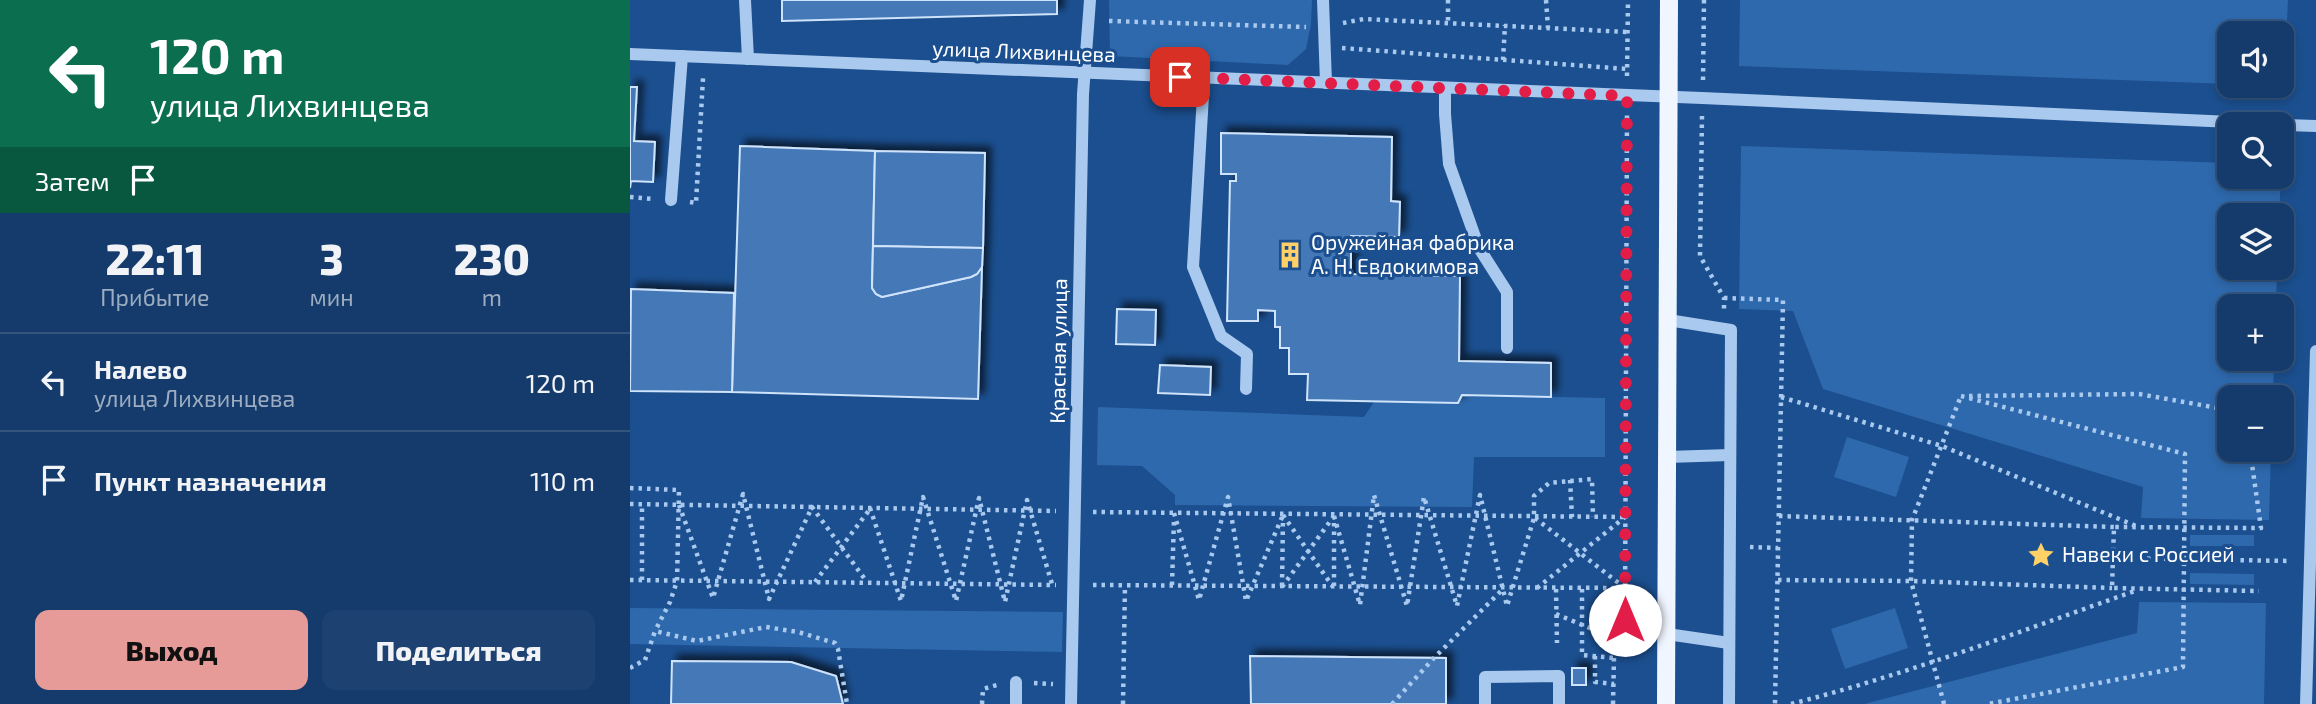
<!DOCTYPE html>
<html lang="ru">
<head>
<meta charset="utf-8">
<style>
  body { margin:0; font-family:"Exo 2",sans-serif; background:#1d4271; color:#f1f3f6; height:100vh; display:flex; flex-direction:column; font-size:26px; white-space:nowrap }
  * { box-sizing:border-box; margin:0 }
  p { font-size:23px; color:#9dadc1 }
  .icon { flex:none; width:38px; height:38px; fill:none; stroke:currentColor; stroke-width:2; stroke-linecap:round; stroke-linejoin:round }
  .map { position:relative; flex:1; overflow:hidden }
  .sheet { display:flex; flex-direction:column; background:#143b6b; width:630px }
  .sheet>* { flex:none }
  .banner { background:#0b6e4f; color:#fff; overflow:hidden }
  .buttons { position:absolute; left:1587px; top:21px; display:grid; gap:14px }
  .buttons a { display:grid; place-items:center; width:77px; height:77px; border-radius:14px; background:#143b6b; box-shadow:0 4px 10px #0003,0 0 0 2px #33557e; font-size:35px }
  .pin { position:absolute; display:grid; place-items:center; width:60px; height:60px; color:#fff; margin:-30px; border-radius:14px; box-shadow:0 4px 10px #0006 }
  .me { position:absolute; width:77px; margin:-38px; rotate:0deg; stroke-linejoin:round; filter:drop-shadow(0 0 5px #0008) }
  .turn { display:flex; align-items:center; gap:24px; height:147px; padding:0 35px; font-size:32px }
  .turn .icon { width:91px; height:91px; stroke-width:2.5 }
  .turn b { display:block; font-size:49px; line-height:60px }
  .then { display:flex; align-items:center; height:66px; padding:0 35px; background:#0003; gap:14px; font-size:26px }
  .eta { display:flex; justify-content:space-evenly; align-items:center; height:119px; text-align:center }
  .eta b { font-size:42px; font-weight:800; line-height:49px }
  .cta { display:flex; gap:14px; margin-top:auto; padding:14px 35px }
  .cta a { flex:1; height:80px; border-radius:14px; background:#e69b98; color:#111; font-size:28px; font-weight:800; line-height:80px; text-align:center }
  .cta a+a { background:#1d4271; color:#f1f3f6 }
  ul { padding:0; list-style:none }
  li { display:flex; align-items:center; gap:21px; height:98px; padding:0 35px; border-top:2px solid #33557e }
  li div { flex:1 }
  li b { display:block; font-size:26px }
  li em { font-style:normal }
  main { display:flex; flex:1; min-height:0 }
  .map>svg:first-child { display:block }
  .grass { fill:#2e69ad }
  .building { fill:#4478b7; stroke:#cfe3fa; stroke-width:2; filter:url(#shadow) }
  .lines { fill:none; stroke-linecap:round; stroke-linejoin:round }
  .path { stroke:#a9c9ee; stroke-width:4.5; stroke-dasharray:3.5 5; stroke-linecap:butt }
  .minor { stroke:#a9c9ee; stroke-width:12 }
  .major { stroke:#f0f6ff; stroke-width:18 }
  .route { stroke:#e11d48; stroke-width:12; stroke-dasharray:0 21.6 }
  .labels { text-anchor:middle; stroke-width:6; stroke-linejoin:round; paint-order:stroke }
  .street-label { font-size:21px; fill:#fff; stroke:#1b4f8f }
  .poi-label { font-size:21px; fill:#fff; stroke:#1b4f8f; text-anchor:start }
</style>
</head>
<body>
<main>
<section class="sheet">
<div class="banner">
<div class="turn"><svg class="icon" aria-label="left" viewBox="0 0 24 24"><path d="M17 20v-9H6M10 6l-5 5 5 5"/></svg><div><b>120 m</b>улица Лихвинцева</div></div>
<div class="then">Затем<svg class="icon" aria-label="arrive" viewBox="0 0 24 24"><path d="M6 21V4h12l-3 4 3 4H6"/></svg></div>
</div>
<div class="eta">
<div><b>22:11</b><p>Прибытие</p></div>
<div><b>3</b><p>мин</p></div>
<div><b>230</b><p>m</p></div>
</div>
<ul>
<li><svg class="icon" aria-label="left" viewBox="0 0 24 24"><path d="M17 20v-9H6M10 6l-5 5 5 5"/></svg><div><b>Налево</b><p>улица Лихвинцева</p></div><em>120 m</em></li>
<li><svg class="icon" aria-label="arrive" viewBox="0 0 24 24"><path d="M6 21V4h12l-3 4 3 4H6"/></svg><div><b>Пункт назначения</b></div><em>110 m</em></li>
</ul>
<div class="cta"><a>Выход</a><a>Поделиться</a></div>
</section>
<div class="map">
<svg width="1686" height="704" viewBox="0 0 1686 704">
  <defs>
    <filter id="shadow"><feDropShadow dx="6" dy="-6" stdDeviation="3.5" flood-color="#0009"/></filter>
  </defs>
  <rect width="100%" height="100%" fill="#1b4f8f"/>
  <!-- grass -->
  <g class="grass">
    <path d="M479,0H682L681,24L676,49L658,65L480,56Z"/>
    <path d="M1110,0H1658L1654,85H1652V33H1600L1599,84L1109,66Z"/>
    <path d="M1111,146L1599,163L1600,177H1651L1649,215H1600V268H1647L1646,306H1600V359H1644L1643,397H1600V450H1641L1639,520L1511,518L1513,487L1193,389L1163,311L1109,309Z"/>
    <path d="M832,395L975,398V457H844L842,507L545,505V495L512,466L467,465L468,407L734,417L744,402L828,403Z"/>
    <path d="M1217,437L1279,457L1266,497L1204,477Z"/>
    <rect x="1560" y="535" width="64" height="11"/>
    <path d="M1560,573L1624,574V585L1560,584Z"/>
    <path d="M1509,602L1636,603L1634,704H1234L1507,633Z"/>
    <path d="M0,608L433,612L432,652L0,644Z"/>
    <path d="M1265,608L1278,648L1215,669L1201,629Z"/>
  </g>
  <!-- building -->
  <g class="building">
    <path d="M152,0H427V14L152,21Z"/>
    <path d="M0,87H7L4,141L25,142L23,182L1,181L0,188Z"/>
    <path d="M591,133L762,137L761,201L770,202L769,237L721,236V274L830,276L829,361L921,363V397L832,395L828,403L677,400L678,374H659V348H650V327H645V311L628,310V321H597L600,181H606V174H591Z"/>
    <path d="M110,146L245,151L242,288L246,294L252,297L341,277L347,274L352,267L348,399L102,392Z"/>
    <path d="M245,151L355,153L353,248L243,246Z"/>
    <path d="M243,246L353,248L352,267L347,274L341,277L252,297L246,294L242,288Z"/>
    <path d="M1,289L104,293L102,392L0,391Z"/>
    <path d="M487,309L526,310L525,345L486,344Z"/>
    <path d="M530,365L581,367L580,395L528,393Z"/>
    <path d="M620,656L816,658V704H621Z"/>
    <path d="M42,661L161,662L206,676L213,704H41Z"/>
    <rect x="942" y="668" width="14" height="17"/>
  </g>
  <g class="lines">
    <!-- path -->
    <g class="path">
      <path d="M818,0V22"/>
      <path d="M916,0L918,28"/>
      <path d="M479,21L676,27"/>
      <path d="M713,23L734,19L997,32"/>
      <path d="M712,48L997,69"/>
      <path d="M873,60L875,25"/>
      <path d="M997,76L998,0"/>
      <path d="M1073,80L1074,0"/>
      <path d="M1072,116L1070,256L1094,298V311"/>
      <path d="M0,197L24,199"/>
      <path d="M60,202L66,203L73,78"/>
      <path d="M1094,298L1153,300L1145,704"/>
      <path d="M1331,396L1555,454L1553,667L1358,704"/>
      <path d="M1339,396L1509,394L1588,408L1600,422"/>
      <path d="M1151,397L1312,446L1506,526"/>
      <path d="M1620,450L1631,528L1484,527L1482,588L1629,591"/>
      <path d="M940,480L942,517"/>
      <path d="M0,488L49,490L47,581L40,602L25,631"/>
      <path d="M0,504L426,511"/>
      <path d="M49,505L83,598L113,494L139,599L182,507L237,582"/>
      <path d="M240,508L271,601L293,497L326,601L349,498L375,602L397,500L422,584"/>
      <path d="M463,512L995,517"/>
      <path d="M544,513L569,600L598,497L616,601L653,515"/>
      <path d="M653,515L703,587"/>
      <path d="M704,516L730,605L744,495L777,606L794,497L827,606L850,495L877,606L904,518V496L919,483L962,479L963,517"/>
      <path d="M1149,516L1484,527"/>
      <path d="M905,518L995,588"/>
      <path d="M1120,547L1148,548"/>
      <path d="M1483,558L1661,561"/>
      <path d="M0,580L426,585"/>
      <path d="M12,580V505"/>
      <path d="M1148,580L1281,581L1482,588"/>
      <path d="M185,582L240,509"/>
      <path d="M463,585L995,588"/>
      <path d="M542,585L544,519"/>
      <path d="M652,586L653,518"/>
      <path d="M704,586V522"/>
      <path d="M652,587L704,516"/>
      <path d="M907,588L995,517"/>
      <path d="M926,589L927,643"/>
      <path d="M952,589V655L984,658"/>
      <path d="M926,614L989,640"/>
      <path d="M965,656V682L984,684"/>
      <path d="M0,668L15,660L25,631L67,641L136,627L168,632L205,643L208,649L217,704"/>
      <path d="M404,683L423,684"/>
      <path d="M352,704L353,689L367,685"/>
      <path d="M493,704L495,585"/>
      <path d="M762,704L804,658L873,589"/>
      <path d="M983,704L984,658L995,620L997,113"/>
      <path d="M1161,704C1278,674 1391,631 1505,591"/>
      <path d="M1314,704L1281,581L1282,520L1331,396"/>
    </g>
    <!-- minor -->
    <g class="minor">
      <path d="M115,0L118,59"/>
      <path d="M693,0L696,83"/>
      <path d="M0,54L1072,98L1646,124"/>
      <path d="M574,78L563,267L591,336L617,354L616,389"/>
      <path d="M815,88V114L819,164L849,248L877,292V348"/>
      <path d="M1652,125L1686,126"/>
      <path d="M41,200L52,56"/>
      <path d="M1038,320L1101,330L1099,704"/>
      <path d="M1037,457L1100,455"/>
      <path d="M1037,634L1099,643"/>
      <path d="M386,704V682"/>
      <path d="M441,704L453,94L460,0"/>
      <path d="M855,704V677L929,676V704"/>
      <path d="M1676,704L1686,351"/>
    </g>
    <!-- major -->
    <path class="major" d="M1036,704L1039,0"/>
  </g>
  <g class="lines">
    <!-- route -->
    <path class="route" d="M550,77L997,96L995,620"/>
  </g>
  <!-- icons -->
  <defs>
    <g id="building-bare" transform="scale(2.1)"><path d="M-4-6H4V6H1V3H-1V6H-4ZM-2.5-4.3h1.7v1.8h-1.7ZM.8-4.3h1.7v1.8H.8ZM-2.5-1h1.7V.8h-1.7ZM.8-1h1.7V.8H.8Z" fill="#ffd166" stroke="#1b4f8f" stroke-width="2.5" paint-order="stroke"/></g>
    <g id="sight-bare" transform="scale(2.1)"><path d="M0-6L1.8-2.2L6-1.7L2.9 1.2L3.7 5.4L0 3.3L-3.7 5.4L-2.9 1.2L-6-1.7L-1.8-2.2Z" fill="#ffd166" stroke="#1b4f8f" stroke-width="2.5" paint-order="stroke"/></g>
  </defs>
  <g fill-rule="evenodd">
    <use href="#building-bare" x="660" y="255"/>
    <use href="#sight-bare" x="1411" y="555"/>
  </g>
  <g class="labels">
    <!-- street labels -->
    <g class="street-label">
      <text transform="translate(394 52) rotate(2)" y="7">улица Лихвинцева</text>
      <text transform="translate(429 351) rotate(-89)" y="7">Красная улица</text>
    </g>
    <!-- poi labels -->
    <g class="poi-label">
      <text x="681" y="250">Оружейная фабрика<tspan x="681" dy="24">А. Н. Евдокимова</tspan></text>
      <text x="1432" y="562">Навеки с Россией</text>
    </g>
  </g>
</svg>
<div class="buttons">
<a><svg class="icon" aria-label="sound" viewBox="0 0 24 24"><path d="M4 9h4l5-4v14l-5-4H4zM17 9q2 3 0 6"/></svg></a>
<a><svg class="icon" aria-label="search" viewBox="0 0 24 24"><circle cx="10" cy="10" r="6"/><path d="M15 15l6 6"/></svg></a>
<a><svg class="icon" aria-label="layers" viewBox="0 0 24 24"><path d="M12 4l9 5-9 5-9-5zM3 14l9 5 9-5"/></svg></a>
<a>+</a>
<a>−</a>
</div>
<div class="pin" style="left:550px;top:77px;background:#d93025"><svg class="icon" aria-label="arrive" viewBox="0 0 24 24"><path d="M6 21V4h12l-3 4 3 4H6"/></svg></div>
<svg class="me" style="left:995px;top:620px" viewBox="-20 -20 40 40"><circle r="19" fill="#fff"/><path d="M0-13L10 11 0 6-10 11z" fill="#e11d48"/></svg>
</div>
</main>
</body>
</html>
